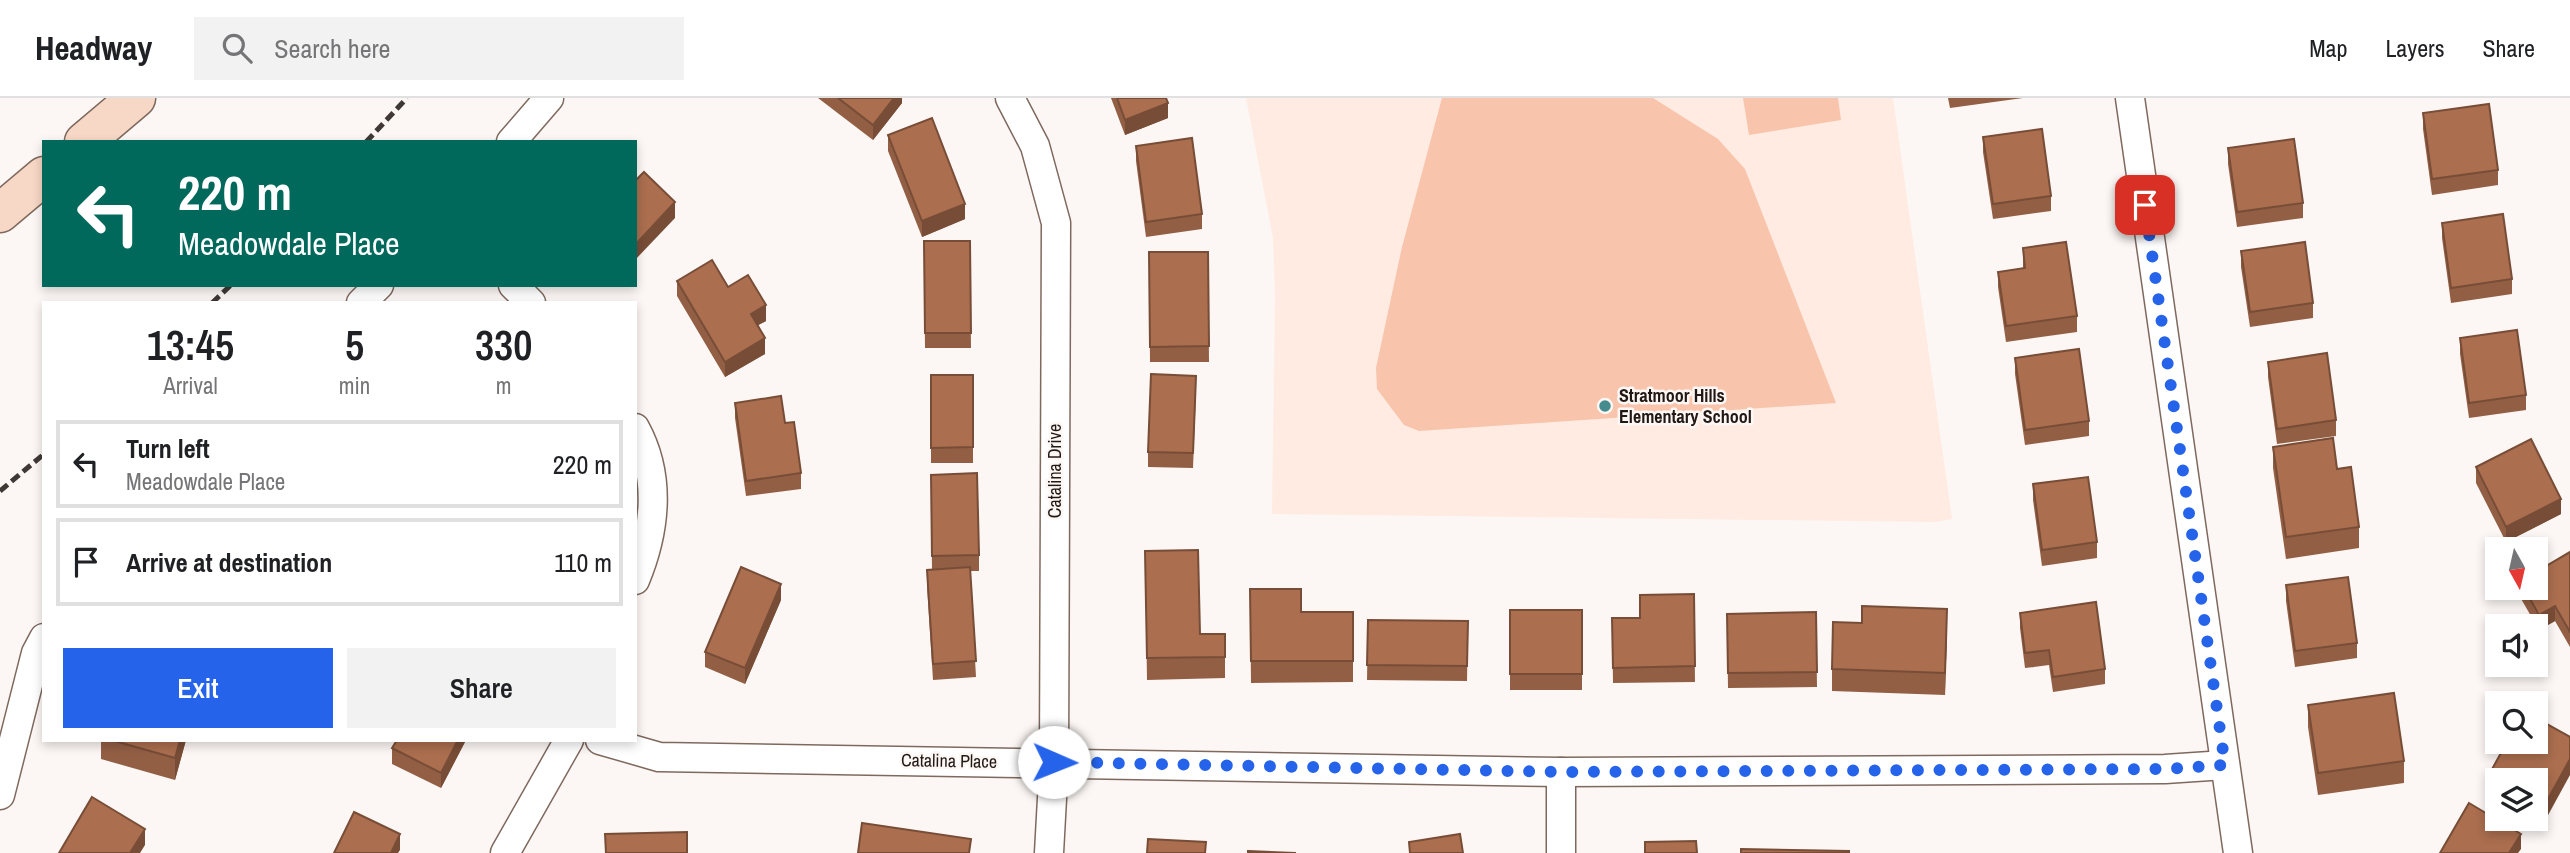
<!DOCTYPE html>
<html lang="en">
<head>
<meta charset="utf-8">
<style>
  body { margin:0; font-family:"Archivo Narrow",sans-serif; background:#f2f2f2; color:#202124; height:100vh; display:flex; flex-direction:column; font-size:26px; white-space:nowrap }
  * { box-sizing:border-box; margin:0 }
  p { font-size:23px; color:#757577 }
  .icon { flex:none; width:38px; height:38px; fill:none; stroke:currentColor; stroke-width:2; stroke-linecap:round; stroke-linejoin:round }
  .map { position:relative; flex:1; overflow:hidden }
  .drawer { position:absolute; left:42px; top:203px; width:595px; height:441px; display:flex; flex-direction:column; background:#fff; border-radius:0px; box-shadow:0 4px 10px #0003 }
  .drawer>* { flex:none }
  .guide { position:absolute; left:42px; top:42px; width:595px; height:147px; border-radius:0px; box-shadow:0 4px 10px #0003; background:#00695c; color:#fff; overflow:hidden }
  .needle { width:46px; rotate:172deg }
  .tools { position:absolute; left:2485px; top:439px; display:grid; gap:14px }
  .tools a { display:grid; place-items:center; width:63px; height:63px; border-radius:0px; background:#fff; box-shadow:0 4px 10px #0003; font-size:35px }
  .pin { position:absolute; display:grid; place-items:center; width:60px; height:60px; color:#fff; margin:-30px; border-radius:14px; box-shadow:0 4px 10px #0006 }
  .me { position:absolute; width:77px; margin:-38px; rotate:91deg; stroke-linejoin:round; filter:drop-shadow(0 0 5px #0008) }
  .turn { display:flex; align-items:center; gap:24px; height:147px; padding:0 21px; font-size:32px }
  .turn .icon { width:91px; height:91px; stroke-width:2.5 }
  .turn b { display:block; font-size:49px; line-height:60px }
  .eta { display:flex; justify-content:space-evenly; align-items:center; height:119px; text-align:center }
  .eta b { font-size:42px; font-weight:600; line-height:49px }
  .button { display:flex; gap:14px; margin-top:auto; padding:14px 21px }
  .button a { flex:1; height:80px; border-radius:0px; background:#2563eb; color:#fff; font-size:28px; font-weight:600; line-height:80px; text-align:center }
  .button a+a { background:#f2f2f2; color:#202124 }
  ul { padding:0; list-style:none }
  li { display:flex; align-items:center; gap:21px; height:88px; margin:0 14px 10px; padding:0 7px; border:4px solid #e0e0e0; border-radius:0px }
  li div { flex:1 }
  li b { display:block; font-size:26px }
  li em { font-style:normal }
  header { display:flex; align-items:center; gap:42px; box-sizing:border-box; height:98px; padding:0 35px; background:#fff; border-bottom:2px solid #e0e0e0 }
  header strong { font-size:33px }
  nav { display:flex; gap:38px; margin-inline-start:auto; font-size:24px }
  .search { width:490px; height:63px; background:#f2f2f2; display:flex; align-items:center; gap:18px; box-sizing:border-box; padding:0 24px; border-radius:0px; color:#757577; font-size:26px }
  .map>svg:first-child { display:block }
  .built { fill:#ffebe1 }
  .green { fill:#f8c4ab }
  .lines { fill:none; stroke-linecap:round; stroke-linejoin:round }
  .street-casing { stroke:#7f695e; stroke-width:31 }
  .secondary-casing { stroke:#7f695e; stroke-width:41 }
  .street { stroke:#fff; stroke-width:28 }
  .secondary { stroke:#f7d7c5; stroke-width:38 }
  .rail { stroke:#403834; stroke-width:5; stroke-dasharray:10 5; stroke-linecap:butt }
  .wall { fill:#935f44 }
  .shaded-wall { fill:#784d37 }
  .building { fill:#ab6e4f; stroke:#784d37; stroke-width:2 }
  .route { stroke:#2563eb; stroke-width:12; stroke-dasharray:0 21.6 }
  .poi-dot { fill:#448c8d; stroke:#fcf7f4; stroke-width:2.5 }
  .labels { text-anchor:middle; stroke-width:5; stroke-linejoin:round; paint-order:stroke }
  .poi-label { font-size:18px; font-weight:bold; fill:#211814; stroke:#fcf7f4; text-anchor:start }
  .street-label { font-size:18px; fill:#211814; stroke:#fcf7f4 }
</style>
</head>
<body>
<header>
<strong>Headway</strong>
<div class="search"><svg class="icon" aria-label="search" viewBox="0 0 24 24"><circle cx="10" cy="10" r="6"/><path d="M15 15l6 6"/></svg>Search here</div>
<nav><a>Map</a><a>Layers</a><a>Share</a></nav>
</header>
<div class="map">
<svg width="2570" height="755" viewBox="0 0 2570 755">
  <rect width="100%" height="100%" fill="#fcf7f4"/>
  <!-- built -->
  <path class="built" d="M1246,0H1893L1952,421L1935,424L1272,416L1275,200L1273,140Z"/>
  <!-- green -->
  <g class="green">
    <path d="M1442,0H1653L1718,41L1745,71L1836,305L1419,333L1404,327L1377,291L1376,270L1402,149Z"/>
    <path d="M1743,0H1838L1841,22L1749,37Z"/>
  </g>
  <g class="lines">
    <!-- street casing -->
    <g class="street-casing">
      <g id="street">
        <path d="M1010,0L1035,48L1056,125L1054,664L1049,755"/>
        <path d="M2130,0L2238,755"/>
        <path d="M511,44L549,0"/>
        <path d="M513,187L531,205"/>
        <path d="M361,205L379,187"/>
        <path d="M635,330C662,379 655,434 635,482"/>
        <path d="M600,642L659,659L1561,674L2165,671L2225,667"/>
        <path d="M0,697L36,555L44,540"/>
        <path d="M505,755L569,642"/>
        <path d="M1561,755V674"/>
      </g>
    </g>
    <!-- secondary casing -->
    <g class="secondary-casing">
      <g id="secondary">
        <path d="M84,44L136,0"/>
        <path d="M0,115L44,78"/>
      </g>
    </g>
    <!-- street -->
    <use href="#street" class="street"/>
    <!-- secondary -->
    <use href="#secondary" class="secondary"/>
    <!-- rail -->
    <g class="rail">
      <path d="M366,44L407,0"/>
      <path d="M212,205L231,187"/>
      <path d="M0,393L44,356"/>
    </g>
  </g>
  <!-- wall -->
  <g class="wall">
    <path d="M818,0H902V5L873,42Z"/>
    <path d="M1111,0H1166L1168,20L1125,37Z"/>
    <path d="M1948,0H2023L1950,10Z"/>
    <path d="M2423,15L2498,72V87L2432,97L2423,31Z"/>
    <path d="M888,37L965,121L922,139L888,53Z"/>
    <path d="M1983,39L2051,98V113L1993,121L1983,54Z"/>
    <path d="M1136,48L1202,116V131L1146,139L1136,63Z"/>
    <path d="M2228,50L2303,105V120L2237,129L2228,66Z"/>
    <path d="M2442,125L2512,181V196L2451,205L2442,140Z"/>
    <path d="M924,143H970L971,250H925Z"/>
    <path d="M2023,150L2077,218V234L2006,244L1998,189V174L2023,170Z"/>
    <path d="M2241,153L2313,205V220L2250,229L2241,169Z"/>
    <path d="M1149,154H1208L1209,264H1150Z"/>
    <path d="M677,183L728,189L766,223L758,227L765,256L725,279L677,198Z"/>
    <path d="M2460,240L2526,297V312L2469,320L2460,256Z"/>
    <path d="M2015,260L2089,323V338L2025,347L2015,276Z"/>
    <path d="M2268,264L2336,322V338L2277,346L2268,279Z"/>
    <rect x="931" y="277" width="42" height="88"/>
    <path d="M1196,293L1193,370L1148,369V354Z"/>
    <path d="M735,305L785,325L801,375V391L746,398L735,320Z"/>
    <path d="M2273,349L2337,371L2359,429V450L2286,461L2273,370Z"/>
    <path d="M2476,369L2561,416L2506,444L2476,385Z"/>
    <path d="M931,377L979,457V473H970L976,579L933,582L927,488V472H932Z"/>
    <path d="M2033,386L2097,444V460L2042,468L2033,402Z"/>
    <path d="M1145,453L1200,536H1225V580L1147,582Z"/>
    <path d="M2570,454V549L2555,523L2539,532L2520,499V490H2536Z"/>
    <path d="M2286,487L2357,545V560L2295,569L2286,503Z"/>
    <path d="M1250,491L1301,514H1353V584L1251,585Z"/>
    <path d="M1694,496L1695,584L1613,585L1612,520H1640Z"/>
    <path d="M781,502L745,586L705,569V554Z"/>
    <rect x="1510" y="512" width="72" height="80"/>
    <path d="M1816,514L1817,589L1728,590L1727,516Z"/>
    <path d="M2020,515L2105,571V586L2053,594L2049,567L2025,570L2020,530Z"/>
    <path d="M1368,522L1468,523L1467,583L1367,582Z"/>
    <path d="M1947,532L1945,597L1832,593V571Z"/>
    <path d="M2308,607L2404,663V685L2318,697L2308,629Z"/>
    <path d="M2570,639L2547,719L2536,713V682H2497V692L2491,688V673Z"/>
    <path d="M101,642H186L175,682L101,661Z"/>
    <path d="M466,642L441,690L392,666V650Z"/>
  </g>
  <!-- shaded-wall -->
  <g class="shaded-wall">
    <path d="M894,0H902V5L873,42V27Z"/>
    <path d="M1168,5V20L1125,37V22Z"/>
    <path d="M675,104V120L635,162V147Z"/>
    <path d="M965,106V121L922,139V123Z"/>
    <path d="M766,207V223L751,231V216Z"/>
    <path d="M765,240V256L725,279V264Z"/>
    <path d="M2561,401V416L2506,444V429Z"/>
    <path d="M781,486V502L745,586V570Z"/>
    <path d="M2555,508V523L2539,532V517Z"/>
    <path d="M1947,511V532L1945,597V575Z"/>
    <path d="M180,642H186L175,682V660Z"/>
    <path d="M458,642H466L441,690V675Z"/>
    <path d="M2570,661V677L2547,719V703Z"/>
    <path d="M145,731V747L140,755H130Z"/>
    <path d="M400,736V752L398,755H391Z"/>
    <path d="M2521,736V751L2518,755H2509Z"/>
  </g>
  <!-- building -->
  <g class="building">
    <path d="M838,0H894L873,27Z"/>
    <path d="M1117,0H1166L1168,5L1125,22Z"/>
    <path d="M2489,6L2498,72L2432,81L2423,15Z"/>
    <path d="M932,20L965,106L922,123L888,37Z"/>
    <path d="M2042,31L2051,98L1993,106L1983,39Z"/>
    <path d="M1192,40L1202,116L1146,124L1136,48Z"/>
    <path d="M2294,41L2303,105L2237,114L2228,50Z"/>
    <path d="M644,74L675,104L635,147V83Z"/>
    <path d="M2503,116L2512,181L2451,190L2442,125Z"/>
    <path d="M924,143H970L971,235H925Z"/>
    <path d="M2066,144L2077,218L2006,228L1998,174L2025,170L2023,150Z"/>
    <path d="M2305,144L2313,205L2250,214L2241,153Z"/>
    <path d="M1149,154H1208L1209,248L1150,249Z"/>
    <path d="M712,162L728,189L748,177L766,207L751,216L765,240L725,264L677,183Z"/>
    <path d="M2517,232L2526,297L2469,305L2460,240Z"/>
    <path d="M2079,251L2089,323L2025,332L2015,260Z"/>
    <path d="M2327,255L2336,322L2277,331L2268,264Z"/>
    <path d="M1151,276L1196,278L1193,355L1148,354Z"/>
    <path d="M931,277H973V349L931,350Z"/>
    <path d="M781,298L785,325L794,324L801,375L746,383L735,305Z"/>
    <path d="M2333,340L2337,371L2351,369L2359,429L2286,439L2273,349Z"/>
    <path d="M2531,341L2561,401L2506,429L2476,369Z"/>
    <path d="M977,375L979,457L932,458L931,377Z"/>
    <path d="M2088,379L2097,444L2042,452L2033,386Z"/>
    <path d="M1198,452L1200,536H1225V559L1147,560L1145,453Z"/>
    <path d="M2570,454V534L2555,508L2539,517L2524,490H2536V474Z"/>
    <path d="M741,469L781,486L745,570L705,554Z"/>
    <path d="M970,469L976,563L933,566L927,472Z"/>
    <path d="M2348,479L2357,545L2295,553L2286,487Z"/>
    <path d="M1250,491H1301V514H1353V563H1251Z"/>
    <path d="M1694,496L1695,568L1613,570L1612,520H1640V497Z"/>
    <path d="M2096,504L2105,571L2053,579L2049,552L2025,555L2020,515Z"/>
    <path d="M1862,508L1947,511L1945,575L1832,571L1833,524L1862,525Z"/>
    <rect x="1510" y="512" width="72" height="64"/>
    <path d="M1816,514L1817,574L1728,575L1727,516Z"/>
    <path d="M1368,522L1468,523L1467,568L1367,567Z"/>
    <path d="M2394,595L2404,663L2318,675L2308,607Z"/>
    <path d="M2536,620L2570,639V661L2547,703L2536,698V682H2508L2491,673L2507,644H2536Z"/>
    <path d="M111,642H180L175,660Z"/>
    <path d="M397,642H458L441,675L392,650Z"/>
    <path d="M92,699L145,731L130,755H59Z"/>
    <path d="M2469,705L2521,736L2509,755H2440Z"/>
    <path d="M354,714L400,736L391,755H334Z"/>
    <path d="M862,725L971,741L969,755H858Z"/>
    <path d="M687,734V755H606L605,736Z"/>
    <path d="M1460,736L1463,755H1410L1409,744Z"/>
    <path d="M1148,741L1206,744L1205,755H1147Z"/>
    <path d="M1696,743L1697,755H1645V744Z"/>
    <path d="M1741,751L1849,753V755H1741Z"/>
    <path d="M1248,753L1296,755H1248Z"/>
  </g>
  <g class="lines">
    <!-- route -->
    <path class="route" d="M1054,664L1561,674L2165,671L2225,667L2145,107"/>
  </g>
  <!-- markers -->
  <circle class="poi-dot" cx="1605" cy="308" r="7"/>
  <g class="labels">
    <!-- poi labels -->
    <g class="poi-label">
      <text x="1619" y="304">Stratmoor Hills<tspan x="1619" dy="21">Elementary School</tspan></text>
    </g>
    <!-- street labels -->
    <g class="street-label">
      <text transform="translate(1055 373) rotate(-90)" y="6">Catalina Drive</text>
      <text transform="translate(949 663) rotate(1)" y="6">Catalina Place</text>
    </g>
  </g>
</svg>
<div class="tools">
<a><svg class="needle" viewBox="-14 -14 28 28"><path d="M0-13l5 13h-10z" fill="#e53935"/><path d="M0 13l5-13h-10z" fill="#757577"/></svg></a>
<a><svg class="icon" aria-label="sound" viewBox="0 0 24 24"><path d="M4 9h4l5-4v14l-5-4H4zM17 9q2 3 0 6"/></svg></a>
<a><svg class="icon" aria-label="search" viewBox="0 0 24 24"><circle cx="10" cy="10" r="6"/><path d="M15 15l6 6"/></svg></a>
<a><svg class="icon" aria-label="layers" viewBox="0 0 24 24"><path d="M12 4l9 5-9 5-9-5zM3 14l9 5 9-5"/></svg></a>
</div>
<div class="pin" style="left:2145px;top:107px;background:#d93025"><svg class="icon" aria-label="arrive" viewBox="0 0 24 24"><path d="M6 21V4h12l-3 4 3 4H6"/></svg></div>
<svg class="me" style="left:1054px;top:664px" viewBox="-20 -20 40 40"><circle r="19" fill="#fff"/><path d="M0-13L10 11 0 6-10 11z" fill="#2563eb"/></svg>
<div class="guide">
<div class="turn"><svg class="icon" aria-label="left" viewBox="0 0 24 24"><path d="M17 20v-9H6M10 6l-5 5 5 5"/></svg><div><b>220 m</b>Meadowdale Place</div></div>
</div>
<section class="drawer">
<div class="eta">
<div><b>13:45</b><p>Arrival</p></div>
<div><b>5</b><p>min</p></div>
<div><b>330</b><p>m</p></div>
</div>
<ul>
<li><svg class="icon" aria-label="left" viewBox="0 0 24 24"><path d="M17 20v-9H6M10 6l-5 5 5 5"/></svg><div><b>Turn left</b><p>Meadowdale Place</p></div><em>220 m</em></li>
<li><svg class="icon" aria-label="arrive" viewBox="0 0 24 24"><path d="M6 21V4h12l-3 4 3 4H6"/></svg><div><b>Arrive at destination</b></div><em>110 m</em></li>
</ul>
<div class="button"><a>Exit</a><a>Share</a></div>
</section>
</div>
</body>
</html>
